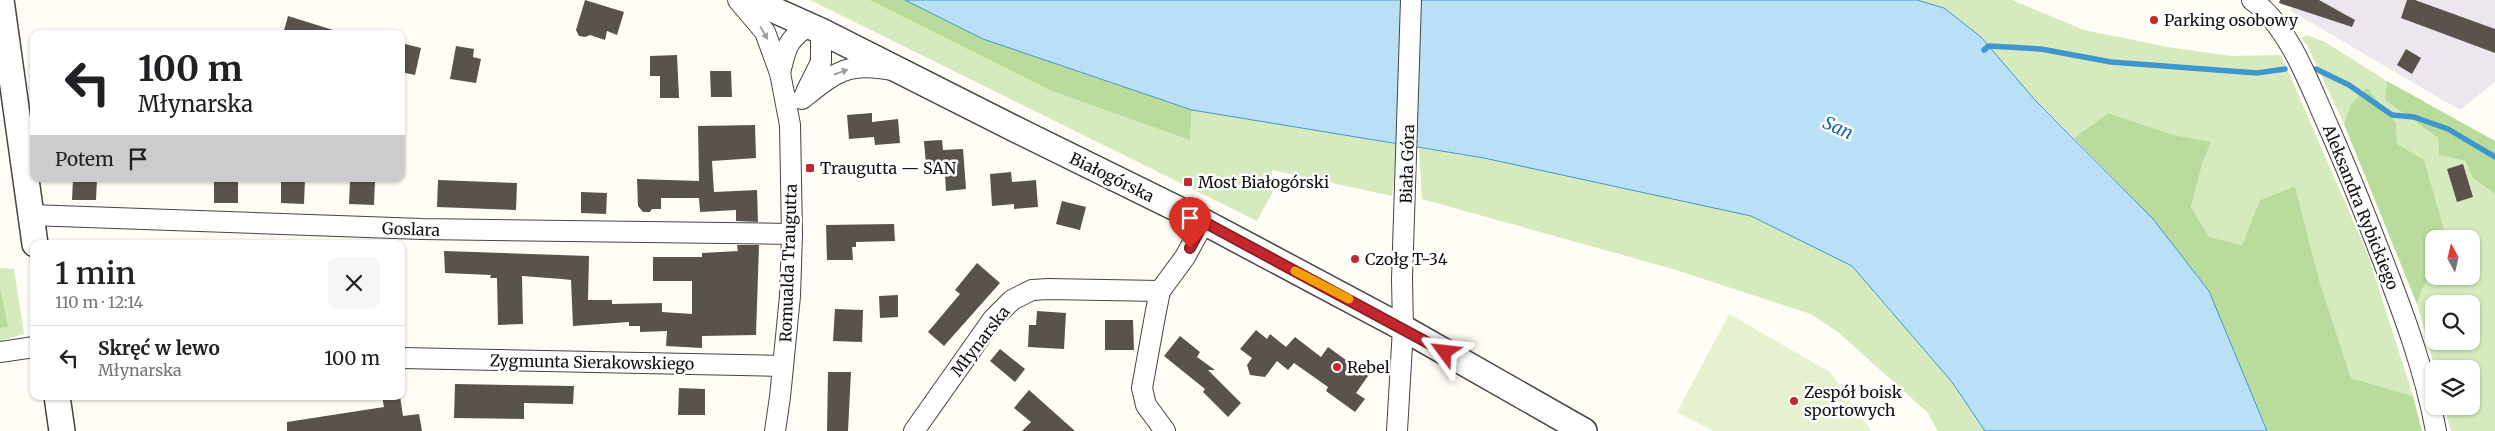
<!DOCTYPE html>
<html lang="pl">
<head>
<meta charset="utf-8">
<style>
  body { margin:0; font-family:Merriweather,serif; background:#f6f6f6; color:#202124; height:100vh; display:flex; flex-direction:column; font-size:19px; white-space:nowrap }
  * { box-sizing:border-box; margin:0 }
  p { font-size:16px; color:#757577 }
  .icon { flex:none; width:28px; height:28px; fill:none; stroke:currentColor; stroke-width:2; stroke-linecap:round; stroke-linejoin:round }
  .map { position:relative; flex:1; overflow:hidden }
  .side { position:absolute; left:30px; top:240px; width:375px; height:160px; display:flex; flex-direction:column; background:#fff; border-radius:10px; box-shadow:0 1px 4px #0004 }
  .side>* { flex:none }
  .guide { position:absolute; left:30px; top:30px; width:375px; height:152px; border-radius:10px; box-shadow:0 1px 4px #0004; background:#fff; color:#202124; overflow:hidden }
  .needle { width:32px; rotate:352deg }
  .tools { position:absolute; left:2425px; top:230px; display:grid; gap:10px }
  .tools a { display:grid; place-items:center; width:55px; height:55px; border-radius:10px; background:#fff; box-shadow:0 1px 4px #0004; font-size:25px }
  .pin { position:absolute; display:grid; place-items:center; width:42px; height:42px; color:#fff; margin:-51px -21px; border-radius:50% 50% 50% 0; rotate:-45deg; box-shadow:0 0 5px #0007 }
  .pin .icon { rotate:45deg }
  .me { position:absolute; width:55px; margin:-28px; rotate:300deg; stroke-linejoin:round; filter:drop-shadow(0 0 4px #0008) }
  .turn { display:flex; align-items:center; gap:18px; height:105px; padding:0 25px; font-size:22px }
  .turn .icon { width:65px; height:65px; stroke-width:2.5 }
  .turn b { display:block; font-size:35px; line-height:42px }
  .then { display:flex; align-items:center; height:48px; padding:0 25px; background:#0003; gap:10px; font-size:19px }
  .round { display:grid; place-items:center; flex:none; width:52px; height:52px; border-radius:10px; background:#f6f6f6 }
  .head { display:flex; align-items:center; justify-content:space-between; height:85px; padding:0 25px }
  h1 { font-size:30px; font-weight:600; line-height:38px }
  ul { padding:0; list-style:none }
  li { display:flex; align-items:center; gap:15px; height:65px; padding:0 25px; border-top:1px solid #e0e0e0 }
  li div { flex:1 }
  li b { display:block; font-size:19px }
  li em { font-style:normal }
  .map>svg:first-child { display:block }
  .industrial { fill:#eee6ef }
  .green { fill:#d5ebbd; fill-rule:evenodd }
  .forest { fill:#b9dc9c }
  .pitch { fill:#e6f2cf }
  .water { fill:#b9e0f7; stroke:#3f96cf }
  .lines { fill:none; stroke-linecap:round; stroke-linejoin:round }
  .stream { stroke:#3f96cf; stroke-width:5.5 }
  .building { fill:#5a524d }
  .minor-casing { stroke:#444; stroke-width:22 }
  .tertiary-casing { stroke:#444; stroke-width:28 }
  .minor { stroke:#fff; stroke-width:20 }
  .tertiary { stroke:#fff; stroke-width:25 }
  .oneway { fill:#a0a0a0 }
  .route-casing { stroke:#7f191e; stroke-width:12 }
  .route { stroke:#c4262e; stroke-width:9 }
  .slow { stroke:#f59e0b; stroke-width:9 }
  .poi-dot { fill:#c4262e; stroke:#fff; stroke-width:2 }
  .labels { text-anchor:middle; stroke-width:5; stroke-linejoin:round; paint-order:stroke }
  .poi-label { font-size:16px; fill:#111; stroke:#fff; text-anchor:start }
  .street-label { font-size:16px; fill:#111; stroke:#fff }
  .water-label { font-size:18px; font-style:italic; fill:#1768a6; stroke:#fff }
</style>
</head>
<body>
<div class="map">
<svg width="2495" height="431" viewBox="0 0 2495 431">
  <rect width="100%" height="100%" fill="#fffdf5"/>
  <!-- industrial -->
  <path class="industrial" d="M2287,0H2495V82L2460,110L2291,11L2294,3Z"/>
  <!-- green -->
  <g class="green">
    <path d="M810,0H869L1049,90L1190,139L1192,110L1398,144L1392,196L1272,170V193L1257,221Z"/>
    <path d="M1917,0H2012L2084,30L2168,47L2230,56L2281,55L2368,255L2413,396L2351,378L2320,283L2295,186L2260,200L2242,245L2209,237L2191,207L2203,161L2210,142L2174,135L2108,113L2074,138L1944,8Z"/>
    <path d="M2307,35L2325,42L2387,81L2385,100L2438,138L2439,155L2465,161L2473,178L2495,194V431H2451L2444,406H2471V369H2435L2417,304L2422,289L2434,272V276H2471V239H2447L2424,161L2397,144L2396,123L2367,89L2351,104L2344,124L2307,45L2301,38ZM2434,304H2471V341H2434Z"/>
    <path d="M1419,148L1484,158L1751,216L1852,266L1952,382L1985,431H1938L1927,412L1839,333L1811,314L1673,269L1422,199Z"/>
    <path d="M0,268L14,269L24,334L0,341Z"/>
  </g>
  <!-- forest -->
  <g class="forest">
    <path d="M869,0H905L983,39L1192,110L1190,140L1049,90Z"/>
    <path d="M2387,81L2495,141V194L2473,178L2465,161L2439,155L2438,138L2385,100Z"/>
    <path d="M2367,88L2396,123L2397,144L2424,160L2447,239H2434V272L2422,289L2417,304L2344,124L2351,104Z"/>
    <path d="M2108,113L2174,135L2211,142L2203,161L2191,207L2209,237L2242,245L2260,200L2295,186L2320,283L2351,378L2413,396L2422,431H2267L2209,291L2153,219L2074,138Z"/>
    <path d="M0,287L8,327L0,328Z"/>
  </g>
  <!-- pitch -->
  <path class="pitch" d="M1729,314L1830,372L1871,431H1713L1677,412Z"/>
  <!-- water -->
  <path class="water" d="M905,0H1917L1944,8L1981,37L2035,100L2153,219L2209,291L2267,431H1985L1952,382L1852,266L1751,216L1484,158L1192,110L983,39Z"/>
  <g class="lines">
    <!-- stream -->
    <g class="stream">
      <path d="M1984,50L1989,46L2041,49L2111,62L2257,73L2285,69"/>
      <path d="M2316,69L2349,85L2392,115L2414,117L2448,129L2495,157"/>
    </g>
  </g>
  <!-- building -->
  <g class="building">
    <path d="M585,0L624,12L617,35L607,31L605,40L590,35L585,37L579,36L576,30Z"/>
    <path d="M2280,0H2319L2355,20L2352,27L2279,3Z"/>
    <path d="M2407,0H2415L2495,29V53L2401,18Z"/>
    <path d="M288,16L333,30V34H283Z"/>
    <path d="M401,43L421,48L415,75L401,72Z"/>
    <path d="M456,46L474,49L473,57L481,59L476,83L450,79Z"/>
    <path d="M2406,49L2421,58L2412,74L2397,65Z"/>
    <path d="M677,55L679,98H660V76H650V56Z"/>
    <path d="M710,71H731L732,97H711Z"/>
    <path d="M872,113V122L898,119L900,143L875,145L874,137L849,139L847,115Z"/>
    <path d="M755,125L756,158L712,161L714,192L757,190L758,222L736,221V210L700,212L699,198H661V209H652L650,212H643L638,206L637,179L699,181L698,126Z"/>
    <path d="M942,140L943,150L963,149L966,189L946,191L945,175L927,176L924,141Z"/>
    <path d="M2463,164L2473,197L2457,202L2447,169Z"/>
    <path d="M1011,172L1012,182L1036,180L1038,207L1014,209V204L992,206L990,174Z"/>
    <path d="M73,179H97L96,200H72Z"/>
    <rect x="214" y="179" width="24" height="24"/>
    <path d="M281,179H305L304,204L281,203Z"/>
    <path d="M438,180L517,183L516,210L437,207Z"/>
    <path d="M350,181H375L374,205L349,204Z"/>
    <path d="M581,192L607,193L606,214L581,213Z"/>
    <path d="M1062,201L1086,207L1080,230L1056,224Z"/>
    <path d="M894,224L895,241L856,242V247H852L853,260H827L826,225Z"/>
    <path d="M737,245H759L756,335L702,336V348L666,346L667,331L640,332V326H629V322L573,326L571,280L562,279L522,276L523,324L498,325L497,278H490L491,275L445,273L444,251L589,256L588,300H612V304L662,303V312L692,314V281H653V257H702V253L738,251Z"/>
    <path d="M977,263L1000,283L944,346L928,332L960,294L955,290Z"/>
    <path d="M898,295V317L880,318L879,296Z"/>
    <path d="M835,309L863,310L862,342L833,341Z"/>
    <path d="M1037,311L1066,313L1064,349L1028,347L1029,325H1036Z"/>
    <path d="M1105,320H1133L1134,350H1105Z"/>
    <path d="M1256,330L1267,339L1270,334L1286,347L1295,337L1321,357L1328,347L1368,376L1356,393L1365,399L1355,412L1326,391L1328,387L1294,363L1288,370L1277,361L1265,377L1250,375L1247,365L1252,358L1240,349Z"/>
    <path d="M1180,336L1200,352L1197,357L1215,370H1208L1241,403L1228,417L1203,392L1205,389L1164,356Z"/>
    <path d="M1000,349L1025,369L1015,382L990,361Z"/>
    <path d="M828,372H851L848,431H827Z"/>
    <path d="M455,384L574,386L573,404L524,403V419L454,418Z"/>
    <path d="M679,388L705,389V415H678Z"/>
    <path d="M1029,390L1075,431H1022L1031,422L1014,408Z"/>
    <path d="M382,396H400L403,416L419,414L422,431H287V422L384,407Z"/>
  </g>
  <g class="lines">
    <!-- minor casing -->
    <g class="minor-casing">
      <g id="minor">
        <path d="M738,0L765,32L780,73L790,125L792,234L790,296L780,397L775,431"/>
        <path d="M2252,0C2290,27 2310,86 2329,128C2348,171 2365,214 2382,258C2404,315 2425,371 2436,431"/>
        <path d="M780,73C786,48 787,39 810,25"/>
        <path d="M806,92L821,62V31"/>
        <path d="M802,99C835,73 847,61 892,70"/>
        <path d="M30,215L422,229L792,234"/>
        <path d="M0,352L34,347"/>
        <path d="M401,358L783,366"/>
        <path d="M914,431L993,319L1012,300L1032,290L1048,289L1160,291"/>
        <path d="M1165,431L1146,405L1142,388L1155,316L1160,291L1185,257L1204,222"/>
        <path d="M1397,431L1403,328L1402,279L1411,0"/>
      </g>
    </g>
    <!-- tertiary casing -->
    <g class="tertiary-casing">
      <g id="tertiary">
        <path d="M1,0L35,244"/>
        <path d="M752,0L821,31L1017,130L1204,222L1403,328L1584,431"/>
        <path d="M57,396L62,431"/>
      </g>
    </g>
    <!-- minor -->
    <use href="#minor" class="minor"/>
    <!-- tertiary -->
    <use href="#tertiary" class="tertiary"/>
  </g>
  <!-- one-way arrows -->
  <defs><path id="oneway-solid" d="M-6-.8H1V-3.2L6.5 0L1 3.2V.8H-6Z" transform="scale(1.25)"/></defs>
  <g class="oneway">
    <use href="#oneway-solid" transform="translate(764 33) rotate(60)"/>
    <use href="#oneway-solid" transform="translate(841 72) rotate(-19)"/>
  </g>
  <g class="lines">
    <!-- route casing -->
    <g class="route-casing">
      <path id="route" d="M1190,248L1204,222L1445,352"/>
    </g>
    <!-- route -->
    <use href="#route" class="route"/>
    <!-- slow -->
    <path class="slow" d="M1295,271L1349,299"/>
  </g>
  <!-- markers -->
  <g class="poi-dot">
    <circle cx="2154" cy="20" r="5"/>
    <rect x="805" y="163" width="10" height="10" rx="2.5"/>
    <rect x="1183" y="177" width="10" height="10" rx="2.5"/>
    <circle cx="1355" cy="259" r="5"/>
    <circle cx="1337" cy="367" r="5"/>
    <circle cx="1794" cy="401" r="5"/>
  </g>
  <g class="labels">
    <!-- poi labels -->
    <g class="poi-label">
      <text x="2164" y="26">Parking osobowy</text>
      <text x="820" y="174">Traugutta — SAN</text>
      <text x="1198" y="188">Most Białogórski</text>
      <text x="1365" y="265">Czołg T-34</text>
      <text x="1347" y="373">Rebel</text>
      <text x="1804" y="398">Zespół boisk<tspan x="1804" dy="18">sportowych</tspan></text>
    </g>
    <!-- street labels -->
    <g class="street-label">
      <text transform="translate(1407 164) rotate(-88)" y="6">Biała Góra</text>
      <text transform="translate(1112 177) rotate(26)" y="6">Białogórska</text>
      <text transform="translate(2361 207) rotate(68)" y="6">Aleksandra Rybickiego</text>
      <text transform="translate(411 229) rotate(2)" y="6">Goslara</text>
      <text transform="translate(788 263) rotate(-88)" y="6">Romualda Traugutta</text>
      <text transform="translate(980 341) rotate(-52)" y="6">Młynarska</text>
      <text transform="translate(592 362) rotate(1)" y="6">Zygmunta Sierakowskiego</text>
    </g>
    <!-- water labels -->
    <g class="water-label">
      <text transform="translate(1838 128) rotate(25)" y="6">San</text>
    </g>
  </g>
</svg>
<div class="tools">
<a><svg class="needle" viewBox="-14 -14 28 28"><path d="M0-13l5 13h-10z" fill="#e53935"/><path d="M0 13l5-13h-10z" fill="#757577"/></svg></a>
<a><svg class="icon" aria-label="search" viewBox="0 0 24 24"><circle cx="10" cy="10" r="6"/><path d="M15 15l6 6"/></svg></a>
<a><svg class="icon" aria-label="layers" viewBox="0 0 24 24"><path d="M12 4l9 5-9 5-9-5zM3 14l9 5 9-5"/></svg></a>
</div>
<div class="pin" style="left:1190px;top:248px;background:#d93025"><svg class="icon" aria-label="arrive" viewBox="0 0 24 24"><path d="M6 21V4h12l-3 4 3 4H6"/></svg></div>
<svg class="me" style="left:1445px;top:352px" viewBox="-20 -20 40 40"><path d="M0-17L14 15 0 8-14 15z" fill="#c4262e" stroke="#fff" stroke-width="4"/></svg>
<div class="guide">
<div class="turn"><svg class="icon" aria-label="left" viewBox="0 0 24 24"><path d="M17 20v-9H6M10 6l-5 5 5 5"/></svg><div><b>100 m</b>Młynarska</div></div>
<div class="then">Potem<svg class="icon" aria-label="arrive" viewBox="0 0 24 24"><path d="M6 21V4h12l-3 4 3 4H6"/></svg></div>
</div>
<section class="side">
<div class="head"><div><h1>1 min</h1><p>110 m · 12:14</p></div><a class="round"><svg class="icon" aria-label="close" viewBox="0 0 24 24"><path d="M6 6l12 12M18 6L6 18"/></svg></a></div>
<ul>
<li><svg class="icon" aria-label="left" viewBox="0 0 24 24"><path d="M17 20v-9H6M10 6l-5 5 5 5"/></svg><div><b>Skręć w lewo</b><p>Młynarska</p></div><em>100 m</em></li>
</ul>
</section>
</div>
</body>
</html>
